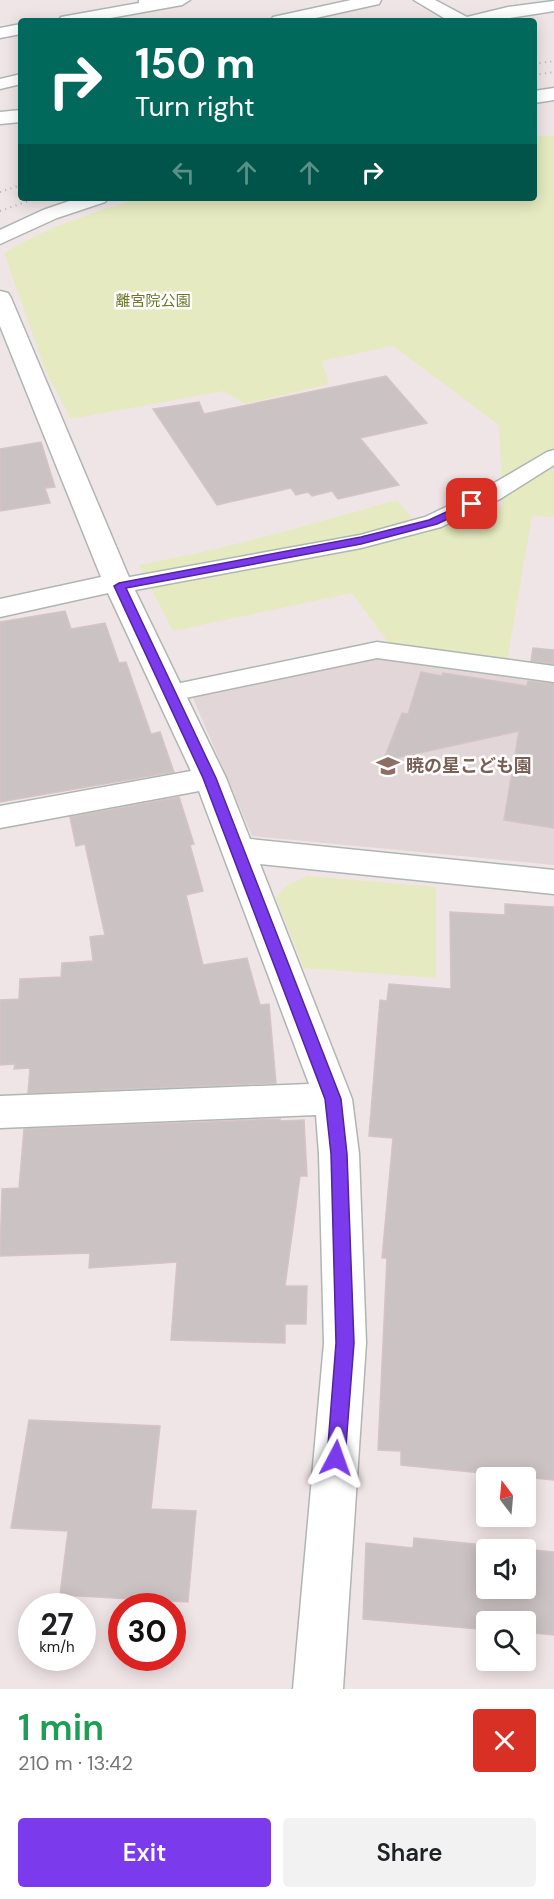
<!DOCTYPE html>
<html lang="en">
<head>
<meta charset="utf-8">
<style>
  body { margin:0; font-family:"DM Sans","Noto Sans JP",sans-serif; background:#f2f2f2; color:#202124; height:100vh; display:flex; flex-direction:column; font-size:22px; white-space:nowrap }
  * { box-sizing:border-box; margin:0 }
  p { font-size:20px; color:#757577 }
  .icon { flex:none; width:33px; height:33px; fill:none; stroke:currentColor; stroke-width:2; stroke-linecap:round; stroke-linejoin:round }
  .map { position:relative; height:1689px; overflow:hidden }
  .details { display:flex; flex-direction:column; background:#fff; flex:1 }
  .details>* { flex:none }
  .top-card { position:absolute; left:18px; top:18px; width:519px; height:183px; border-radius:6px; box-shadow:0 3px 15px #0003; background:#00695c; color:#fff; overflow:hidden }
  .needle { width:39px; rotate:344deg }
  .controls { position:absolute; left:476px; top:1467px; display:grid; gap:12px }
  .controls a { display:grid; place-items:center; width:60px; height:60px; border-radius:6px; background:#fff; box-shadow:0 3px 15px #0003; font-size:30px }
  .speed { position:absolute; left:18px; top:1593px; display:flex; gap:12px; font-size:30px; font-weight:700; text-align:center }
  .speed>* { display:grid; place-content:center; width:78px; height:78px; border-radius:50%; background:#fff; box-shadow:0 3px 15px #0003; line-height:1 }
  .speed small { font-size:15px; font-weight:400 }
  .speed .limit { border:9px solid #d22; background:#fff; color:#111 }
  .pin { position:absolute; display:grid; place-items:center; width:51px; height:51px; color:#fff; margin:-26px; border-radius:12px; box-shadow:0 3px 9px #0006 }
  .me { position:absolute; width:66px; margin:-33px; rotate:4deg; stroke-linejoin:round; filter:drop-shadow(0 0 4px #0008) }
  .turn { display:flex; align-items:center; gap:21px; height:126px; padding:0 18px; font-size:27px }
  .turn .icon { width:78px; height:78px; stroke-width:2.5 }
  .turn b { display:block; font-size:42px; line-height:51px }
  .lanes { display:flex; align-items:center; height:57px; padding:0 18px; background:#0003; justify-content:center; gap:30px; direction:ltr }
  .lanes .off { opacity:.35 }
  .round { display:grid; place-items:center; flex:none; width:63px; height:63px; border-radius:6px; background:#f2f2f2 }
  .overview { display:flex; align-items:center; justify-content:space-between; height:102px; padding:0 18px }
  h1 { font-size:36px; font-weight:600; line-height:45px; color:#1e9e55 }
  .cta { display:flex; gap:12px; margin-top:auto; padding:12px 18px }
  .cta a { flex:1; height:69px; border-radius:6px; background:#7c3aed; color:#fff; font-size:24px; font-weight:600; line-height:69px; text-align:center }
  .cta a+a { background:#f2f2f2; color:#202124 }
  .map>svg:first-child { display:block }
  .education { fill:#e3d6d8 }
  .green { fill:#e5eac0 }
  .building { fill:#cbc2c4; stroke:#d6c3c6; stroke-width:1.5; fill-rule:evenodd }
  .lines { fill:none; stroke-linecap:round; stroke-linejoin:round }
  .service-casing { stroke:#aeb6b4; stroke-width:3 }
  .minor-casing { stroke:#aeb6b4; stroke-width:3 }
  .tertiary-casing { stroke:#aeb6b4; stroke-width:3 }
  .service { fill:#fff; fill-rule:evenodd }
  .minor { fill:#fff; fill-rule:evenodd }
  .tertiary { fill:#fff; fill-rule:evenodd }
  .rail { stroke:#b0b2b1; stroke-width:2; stroke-dasharray:1 4.5; stroke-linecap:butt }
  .route { fill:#7c3aed; stroke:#51269a; stroke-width:1.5 }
  .labels { text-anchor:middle; stroke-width:5; stroke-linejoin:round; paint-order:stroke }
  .far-park-label { font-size:15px; fill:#6b782b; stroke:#fff }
  .education-label { font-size:18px; font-weight:bold; fill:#785e54; stroke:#fff; text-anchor:start }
</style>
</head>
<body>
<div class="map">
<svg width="554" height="1689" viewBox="0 0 554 1689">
  <rect width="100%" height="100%" fill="#f0e5e6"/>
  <!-- education -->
  <path class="education" d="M382,658L554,681V865L252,836L192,696Z"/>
  <!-- green -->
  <g class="green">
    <path d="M534,136H554V517L532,516L507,661L389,644L352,593L173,631L139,565C226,549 312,524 397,500L423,532L503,506L499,425L393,346L322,361L329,384L246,404L223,391L71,419L46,372L4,253C47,227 93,212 141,198H534Z"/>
    <path d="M308,876L436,887V978L304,968L276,898L286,886Z"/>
  </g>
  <!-- building -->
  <g class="building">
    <path d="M386,376L427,423L360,438L399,485L338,499L332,491L312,496L308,492L296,495L291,488L217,505L153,409L199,402L204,414Z"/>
    <path d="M41,442L55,487L45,488L50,503L0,511V449Z"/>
    <path d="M65,611L71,629L105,623L119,663L126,662L151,734L160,732L174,772L0,802V622Z"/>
    <path d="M533,648L554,650V664L531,661Z"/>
    <path d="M421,672L442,676L443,673L527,686L528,681L554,684V828L504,820L519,731L383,761L402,713L408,714Z"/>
    <path d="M179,797L194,844L190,845L203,891L186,895L203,965L247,958L260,1005L269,1004L276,1083L28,1093L30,1068L14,1069L15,1064L0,1065V1000L19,999L20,979L61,977L62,963L93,961L90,937L105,935L85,844L76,846L70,817Z"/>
    <path d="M505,904L554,907V1480L401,1465V1451L378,1450L387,1258H382L393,1138L369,1136L380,1000L387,1001L389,984L451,989L450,912L505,915Z"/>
    <path d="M280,1119V1121L304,1120L307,1176H300L285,1286H307L306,1324H285V1343L171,1340L177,1262L89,1268L90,1253L0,1256L2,1189L19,1188L24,1129Z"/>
    <path d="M29,1420L160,1426L151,1509L196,1511L188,1602L60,1595L68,1531L11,1528Z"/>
    <path d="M414,1538L554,1552V1635L525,1632V1622H486V1627L478,1626V1629L363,1619L366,1543L413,1548ZM486,1550H525V1588H486Z"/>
  </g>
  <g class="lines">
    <!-- service casing -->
    <g class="service-casing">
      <g id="service">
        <path d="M554,450V465L500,499L441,527L361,548L119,593L111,591L108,586L111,581L119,579L360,535L425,517L484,489L547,452Z"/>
        <path d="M377,642L554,666V682L377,658L171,701L162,699L159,693L162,687L171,685Z"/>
      </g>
    </g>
    <!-- minor casing -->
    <g class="minor-casing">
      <g id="minor">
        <path d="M139,0H190L182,5L94,21H59L61,17L139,3Z"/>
        <path d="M351,0H381L379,4L302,21H271L273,17Z"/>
        <path d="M21,24V34L0,38V28Z"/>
        <path d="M21,74V84L0,89V79Z"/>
        <path d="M554,88V100L534,103V91Z"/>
        <path d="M78,198H108L105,202L57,218L0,244V230L43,210Z"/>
        <path d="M0,291L8,293L11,298L131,582L226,778L250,839L554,870V894L260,864L352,1099L359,1154L366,1343L343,1689H293L324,1343L319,1154L316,1115L0,1128V1096L309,1084L199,791L0,828V806L191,771L108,593L0,617V599L101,577L0,326Z"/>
      </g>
    </g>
    <!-- tertiary casing -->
    <g class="tertiary-casing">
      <g id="tertiary">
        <path d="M414,0H435L467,17L508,7L554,1V11L491,21H449Z"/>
        <path d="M21,110V122L0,124V112Z"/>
      </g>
    </g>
    <!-- service -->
    <use href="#service" class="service"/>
    <!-- minor -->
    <use href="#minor" class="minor"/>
    <!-- tertiary -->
    <use href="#tertiary" class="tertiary"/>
    <!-- rail -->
    <g class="rail">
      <path d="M534,64L554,61"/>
      <path d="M534,75L554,72"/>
      <path d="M0,192L21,185"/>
      <path d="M0,211L37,198"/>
    </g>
  </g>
  <!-- route -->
  <path class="route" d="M472,500L476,501V506L437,524L361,544L126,588L216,778L341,1099L347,1154L354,1343L345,1458L343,1465L336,1468L329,1465L327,1458L336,1343L331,1154L325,1099L203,778L114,586L119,583L361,537L429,520Z"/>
  <!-- icons -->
  <defs>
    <g id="school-bare" transform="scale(1.8)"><path d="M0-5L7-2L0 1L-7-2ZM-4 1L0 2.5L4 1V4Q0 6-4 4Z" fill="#8d6e63" stroke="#fff" stroke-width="2.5" paint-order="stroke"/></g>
  </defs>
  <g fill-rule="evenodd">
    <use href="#school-bare" x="388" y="766"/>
  </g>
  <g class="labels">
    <!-- far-park labels -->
    <g class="far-park-label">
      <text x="153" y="306">離宮院公園</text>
    </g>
    <!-- education labels -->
    <g class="education-label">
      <text x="406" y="772">暁の星こども園</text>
    </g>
  </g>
</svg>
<div class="controls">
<a><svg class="needle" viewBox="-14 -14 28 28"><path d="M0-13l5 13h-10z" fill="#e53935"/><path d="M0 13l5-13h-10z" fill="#757577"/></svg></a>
<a><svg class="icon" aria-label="sound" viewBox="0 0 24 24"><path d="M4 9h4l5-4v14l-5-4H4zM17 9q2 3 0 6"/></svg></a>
<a><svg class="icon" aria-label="search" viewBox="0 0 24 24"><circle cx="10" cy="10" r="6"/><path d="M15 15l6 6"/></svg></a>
</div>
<div class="speed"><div>27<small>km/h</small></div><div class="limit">30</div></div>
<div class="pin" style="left:472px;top:504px;background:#d93025"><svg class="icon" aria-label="arrive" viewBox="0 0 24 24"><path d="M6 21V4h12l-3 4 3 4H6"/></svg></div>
<svg class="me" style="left:336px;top:1458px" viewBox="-20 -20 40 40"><path d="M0-17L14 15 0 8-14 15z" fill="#7c3aed" stroke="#fff" stroke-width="4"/></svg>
<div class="top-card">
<div class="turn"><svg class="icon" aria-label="right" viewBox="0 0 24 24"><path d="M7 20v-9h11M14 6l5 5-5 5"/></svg><div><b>150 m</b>Turn right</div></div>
<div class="lanes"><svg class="icon off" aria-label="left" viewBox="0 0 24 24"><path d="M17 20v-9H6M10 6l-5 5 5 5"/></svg><svg class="icon off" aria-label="ahead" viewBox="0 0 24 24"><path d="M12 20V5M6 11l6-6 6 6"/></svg><svg class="icon off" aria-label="ahead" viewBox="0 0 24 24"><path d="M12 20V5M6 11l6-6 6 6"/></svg><svg class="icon" aria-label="right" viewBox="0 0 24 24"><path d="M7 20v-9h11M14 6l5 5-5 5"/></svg></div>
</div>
</div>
<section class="details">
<div class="overview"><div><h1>1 min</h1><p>210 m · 13:42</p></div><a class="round" style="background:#d93025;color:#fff"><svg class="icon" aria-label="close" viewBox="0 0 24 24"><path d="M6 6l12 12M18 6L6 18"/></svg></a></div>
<div class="cta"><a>Exit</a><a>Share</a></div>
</section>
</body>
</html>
